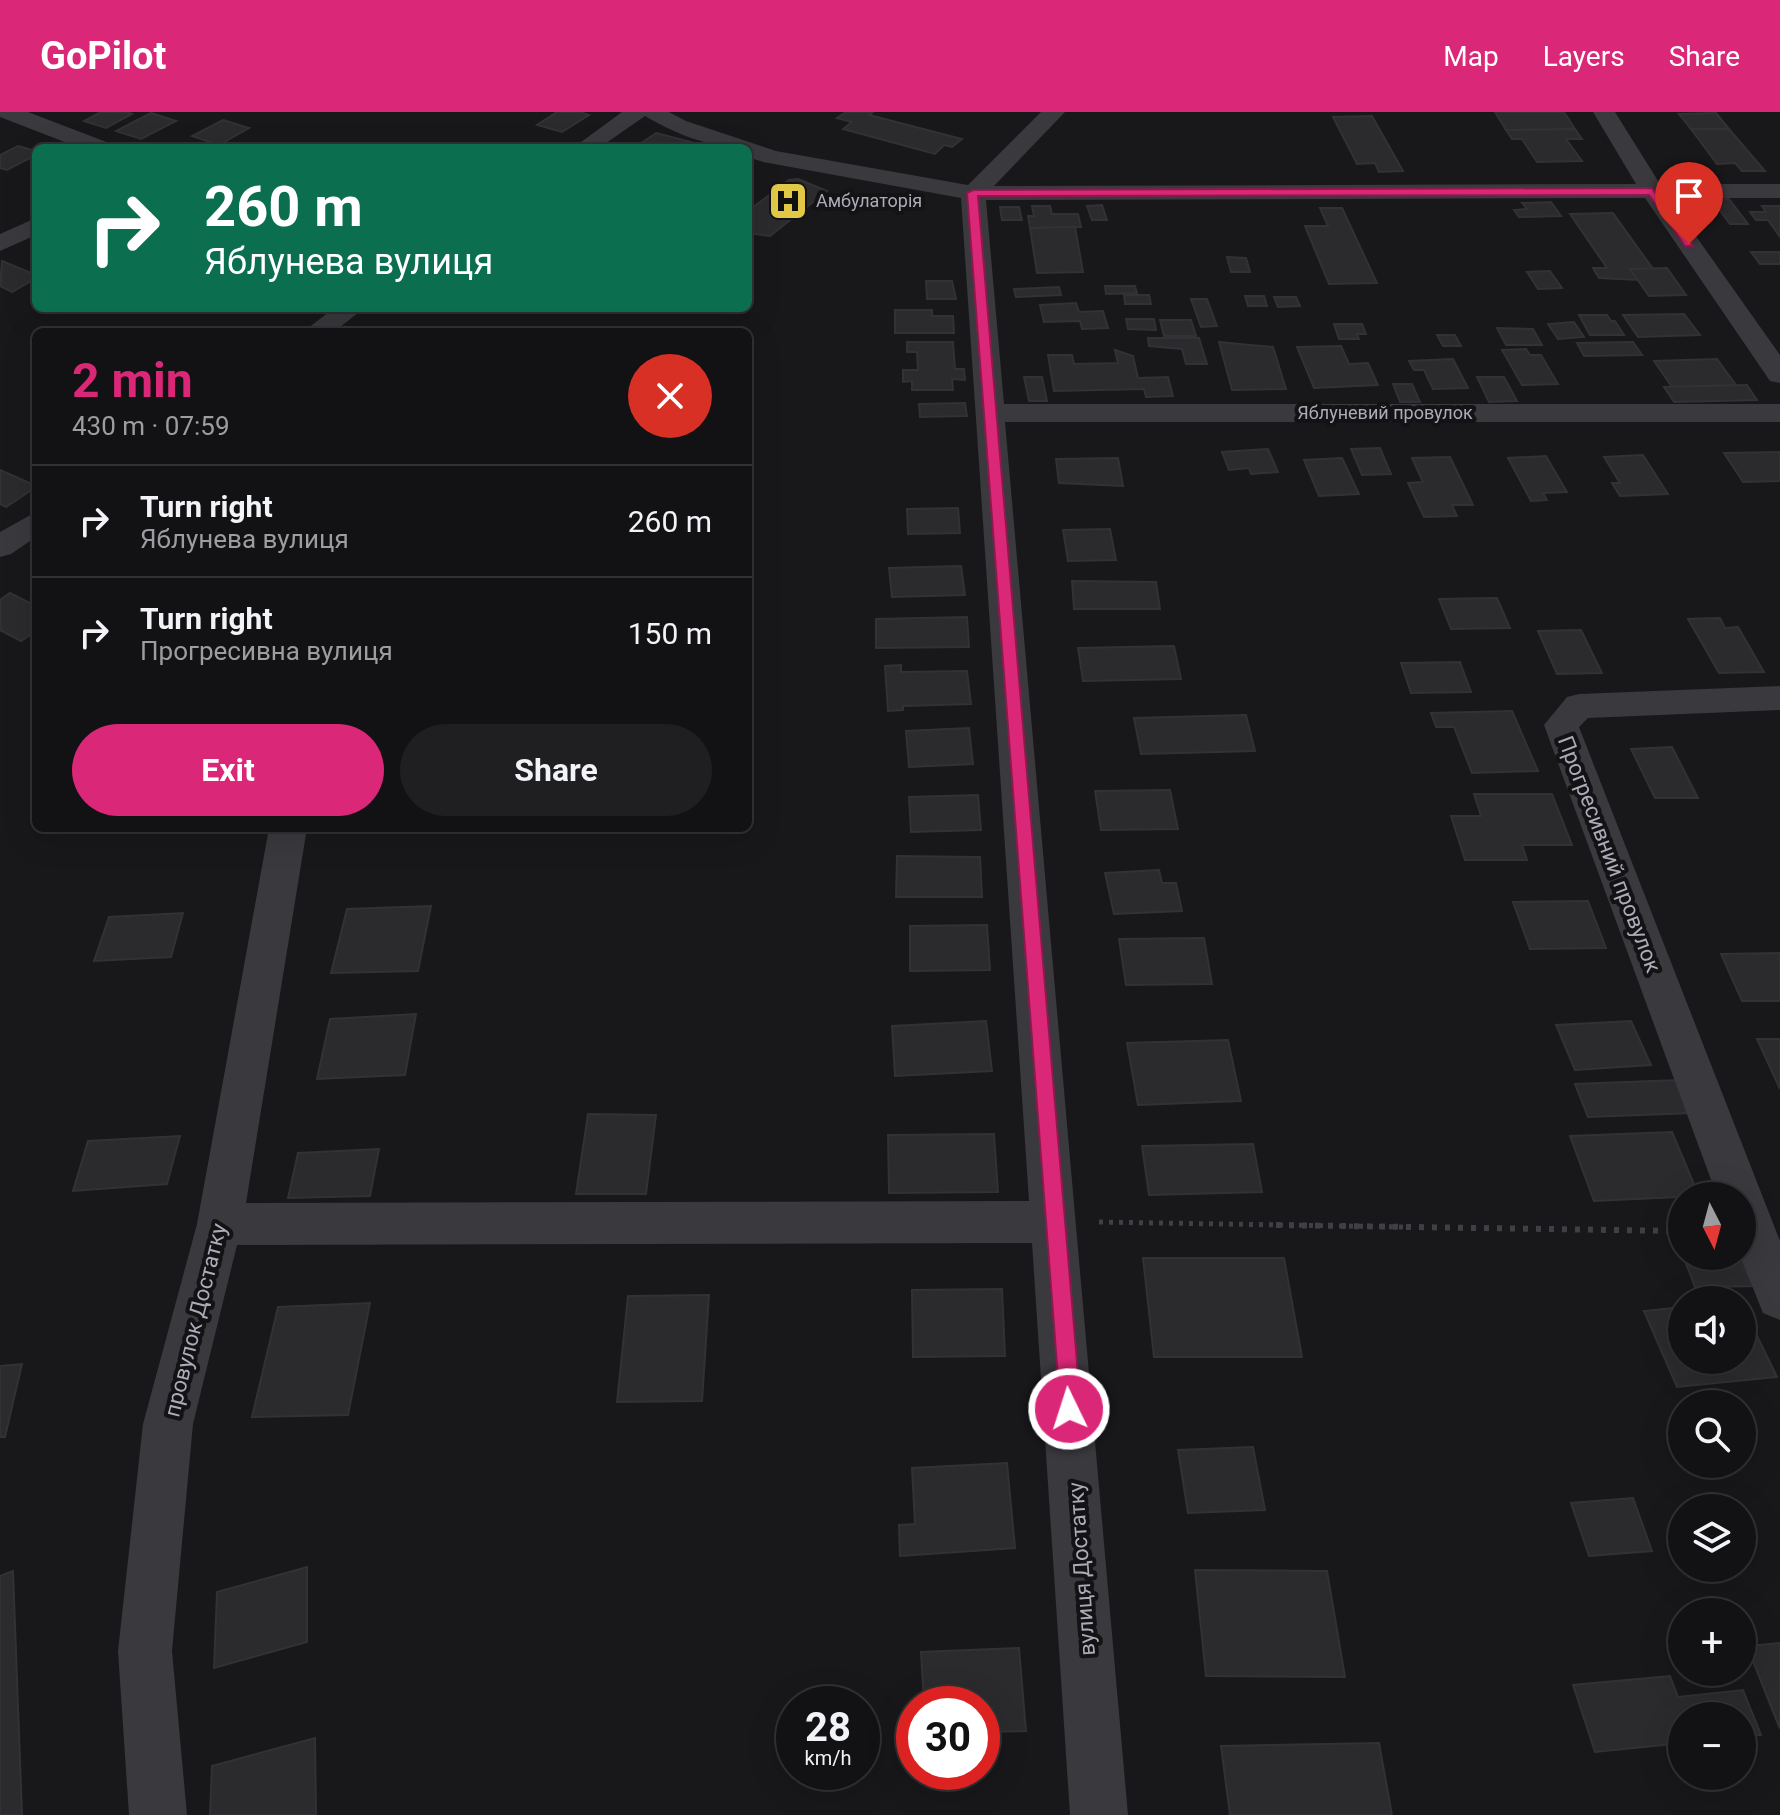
<!DOCTYPE html>
<html lang="en">
<head>
<meta charset="utf-8">
<style>
  body { margin:0; font-family:Roboto,sans-serif; background:#1f1f21; color:#f1f3f6; height:100vh; display:flex; flex-direction:column; font-size:30px; white-space:nowrap }
  * { box-sizing:border-box; margin:0 }
  p { font-size:26px; color:#9c9da0 }
  .icon { flex:none; width:44px; height:44px; fill:none; stroke:currentColor; stroke-width:2; stroke-linecap:round; stroke-linejoin:round }
  .map { position:relative; flex:1; overflow:hidden }
  .sheet { position:absolute; left:32px; top:216px; width:720px; height:504px; display:flex; flex-direction:column; background:#121113; border-radius:12px; box-shadow:0 8px 32px #0002,0 0 0 2px #313133 }
  .sheet>* { flex:none }
  .hud { position:absolute; left:32px; top:32px; width:720px; height:168px; border-radius:12px; box-shadow:0 8px 32px #0002,0 0 0 2px #313133; background:#0b6e4f; color:#fff; overflow:hidden }
  .needle { width:52px; rotate:174deg }
  .fabs { position:absolute; left:1668px; top:1070px; display:grid; gap:16px }
  .fabs a { display:grid; place-items:center; width:88px; height:88px; border-radius:50%; background:#121113; box-shadow:0 8px 32px #0002,0 0 0 2px #313133; font-size:40px }
  .speed { position:absolute; left:776px; top:1574px; display:flex; gap:16px; font-size:40px; font-weight:700; text-align:center }
  .speed>* { display:grid; place-content:center; width:104px; height:104px; border-radius:50%; background:#121113; box-shadow:0 8px 32px #0002,0 0 0 2px #313133; line-height:1 }
  .speed small { font-size:20px; font-weight:400 }
  .speed .limit { border:12px solid #d22; background:#fff; color:#111 }
  .pin { position:absolute; display:grid; place-items:center; width:68px; height:68px; color:#fff; margin:-82px -34px; border-radius:50% 50% 50% 0; rotate:-45deg; box-shadow:0 0 8px #0007 }
  .pin .icon { rotate:45deg }
  .me { position:absolute; width:88px; margin:-44px; rotate:356deg; stroke-linejoin:round; filter:drop-shadow(0 0 6px #0008) }
  .turn { display:flex; align-items:center; gap:28px; height:168px; padding:0 40px; font-size:36px }
  .turn .icon { width:104px; height:104px; stroke-width:2.5 }
  .turn b { display:block; font-size:56px; line-height:68px }
  .round { display:grid; place-items:center; flex:none; width:84px; height:84px; border-radius:42px; background:#1f1f21 }
  .headline { display:flex; align-items:center; justify-content:space-between; height:136px; padding:0 40px }
  h1 { font-size:48px; font-weight:700; line-height:60px; color:#db2777 }
  .primary-button { display:flex; gap:16px; margin-top:auto; padding:16px 40px }
  .primary-button a { flex:1; height:92px; border-radius:48px; background:#db2777; color:#fff; font-size:32px; font-weight:700; line-height:92px; text-align:center }
  .primary-button a+a { background:#1f1f21; color:#f1f3f6 }
  ul { padding:0; list-style:none }
  li { display:flex; align-items:center; gap:24px; height:112px; padding:0 40px; border-top:2px solid #313133 }
  li div { flex:1 }
  li b { display:block; font-size:30px }
  li em { font-style:normal }
  header { display:flex; align-items:center; gap:48px; box-sizing:border-box; height:112px; padding:0 40px; background:#db2777; color:#fff }
  header strong { font-size:38px }
  nav { display:flex; gap:44px; margin-inline-start:auto; font-size:28px }
  .map>svg:first-child { display:block }
  .building { fill:#2b2a2d; stroke:#323135; stroke-width:2 }
  .lines { fill:none; stroke-linecap:round; stroke-linejoin:round }
  .path-far1 { stroke:#3f3f45; stroke-width:5; stroke-dasharray:4 6; stroke-linecap:butt }
  .path { stroke:#3f3f45; stroke-width:6; stroke-dasharray:5 8; stroke-linecap:butt }
  .street { fill:#39393e; fill-rule:evenodd }
  .route { fill:#db2777; stroke:#8e194d; stroke-width:2 }
  .labels { text-anchor:middle; stroke-width:8; stroke-linejoin:round; paint-order:stroke }
  .far-poi-label { font-size:18px; fill:#abacb8; stroke:#131214; text-anchor:start }
  .far-street-label { font-size:18px; fill:#abacb8; stroke:#131214 }
  .street-label { font-size:22px; fill:#abacb8; stroke:#131214 }
</style>
</head>
<body>
<header>
<strong>GoPilot</strong>
<nav><a>Map</a><a>Layers</a><a>Share</a></nav>
</header>
<div class="map">
<svg width="1780" height="1703" viewBox="0 0 1780 1703">
  <rect width="100%" height="100%" fill="#181719"/>
  <!-- building -->
  <g class="building">
    <path d="M101,0H127L132,2L106,16L84,9Z"/>
    <path d="M557,0H580L589,3L562,20L537,13Z"/>
    <path d="M846,0H873L869,3L962,27L952,35L944,33L935,42L843,17L852,10L837,6Z"/>
    <path d="M1495,0H1564L1575,17L1506,18Z"/>
    <path d="M151,1L176,9L141,27L116,19Z"/>
    <path d="M1716,1L1729,17H1691L1679,2Z"/>
    <path d="M1372,4L1403,59L1379,60L1375,51L1357,52L1333,5Z"/>
    <path d="M223,8L249,16L219,33L192,24Z"/>
    <path d="M1575,17L1582,27H1566L1582,49L1537,50L1522,27H1512L1506,18Z"/>
    <path d="M1691,17H1729L1765,59H1742L1735,51L1717,52Z"/>
    <path d="M656,21L714,36H634Z"/>
    <path d="M18,34L36,39V43L7,58L0,56V43Z"/>
    <path d="M798,67L827,79L770,124L748,121V99L789,68Z"/>
    <path d="M1729,87L1748,112H1730L1712,88Z"/>
    <path d="M1551,90L1561,104L1519,105L1514,98L1527,97L1522,91Z"/>
    <path d="M1102,93L1107,108H1092L1087,94Z"/>
    <path d="M1032,94H1050L1052,102H1078L1081,115L1030,116L1028,104H1034Z"/>
    <path d="M1762,94H1780V125L1768,108H1756L1750,100H1766Z"/>
    <path d="M1000,95H1019L1022,108H1002Z"/>
    <path d="M1320,96H1342L1377,171L1329,172L1305,114H1328Z"/>
    <path d="M1613,101L1653,157H1630L1638,168L1599,166L1593,156H1607L1570,102Z"/>
    <path d="M1075,115L1083,160L1037,161L1030,116Z"/>
    <path d="M1751,140H1780V152H1760Z"/>
    <path d="M1227,145L1246,146L1250,160H1231Z"/>
    <path d="M2,149L36,163V166L12,180L0,174Z"/>
    <path d="M1667,156L1686,183L1649,184L1630,157Z"/>
    <path d="M1550,159L1562,176L1538,177L1527,160Z"/>
    <path d="M926,169H952L956,187H927Z"/>
    <path d="M1105,174H1135L1137,181L1106,182Z"/>
    <path d="M1059,175L1061,183L1016,185L1014,177Z"/>
    <path d="M1124,183H1149L1151,192H1125Z"/>
    <path d="M1245,184H1264L1267,194H1248Z"/>
    <path d="M1274,185H1296L1300,194L1278,195Z"/>
    <path d="M1191,187H1207L1217,214L1201,215Z"/>
    <path d="M1076,191L1079,200L1103,199L1108,216L1082,217L1080,209L1044,210L1040,193Z"/>
    <path d="M895,198H932V204H953L954,221H895Z"/>
    <path d="M1684,202L1700,223L1638,225L1623,203Z"/>
    <path d="M1579,203H1607L1611,209H1615L1624,223H1590Z"/>
    <path d="M1126,207H1154L1156,218L1128,217Z"/>
    <path d="M1160,208H1191L1196,224H1164Z"/>
    <path d="M1574,210L1584,225L1558,227L1548,212Z"/>
    <path d="M1334,212H1362L1366,222H1357L1359,227H1339Z"/>
    <path d="M1497,216L1533,217L1542,233H1506Z"/>
    <path d="M1437,223H1455L1461,234H1443Z"/>
    <path d="M1148,226H1199L1207,252H1186L1182,237L1149,234Z"/>
    <path d="M907,230H953L955,257H964L965,268L952,267L953,278H912V269L903,270V258H918L917,240H907Z"/>
    <path d="M1219,230L1273,235L1286,277L1232,278Z"/>
    <path d="M1633,230L1642,243L1584,244L1577,231Z"/>
    <path d="M1341,234L1349,252L1368,251L1378,273L1314,276L1297,235Z"/>
    <path d="M1526,237L1530,243H1541L1558,272L1522,273L1502,238Z"/>
    <path d="M1115,238L1133,244L1138,266L1168,265L1173,284L1146,285L1144,277L1054,279L1048,243H1072L1074,252L1118,251Z"/>
    <path d="M1453,247L1468,276L1433,277L1424,258H1414L1409,249Z"/>
    <path d="M1717,247L1736,273L1672,275L1654,249Z"/>
    <path d="M1024,265H1042L1047,289H1029Z"/>
    <path d="M1477,265H1504L1517,289L1489,290Z"/>
    <path d="M1393,272H1412L1420,290H1400Z"/>
    <path d="M1747,273L1757,288L1674,290L1664,275Z"/>
    <path d="M965,291L967,304L920,305L919,292Z"/>
    <path d="M1380,336L1391,362L1362,363L1351,337Z"/>
    <path d="M1268,337L1278,360L1251,362L1249,356L1229,358L1222,340Z"/>
    <path d="M1780,340V369L1743,370L1724,341Z"/>
    <path d="M1643,343L1668,382L1620,384L1612,371H1620L1604,345Z"/>
    <path d="M1546,344L1567,380L1543,381L1547,388L1531,389L1508,346Z"/>
    <path d="M1450,345L1473,393H1452L1457,404L1424,405L1408,371L1423,370L1412,346Z"/>
    <path d="M1118,346L1123,374L1059,371L1056,347Z"/>
    <path d="M1342,346L1359,382L1319,384L1304,348Z"/>
    <path d="M0,358L36,374V375L6,395L0,392Z"/>
    <path d="M958,396L960,421L908,422L907,397Z"/>
    <path d="M1110,417L1116,448L1068,449L1063,418Z"/>
    <path d="M961,454L965,483L892,485L889,456Z"/>
    <path d="M1072,469L1156,470L1160,497H1074Z"/>
    <path d="M10,481L36,494V519L21,529L0,518V488Z"/>
    <path d="M1497,486L1510,516L1451,517L1439,487Z"/>
    <path d="M967,505L969,535L876,536V507Z"/>
    <path d="M1720,506L1725,516L1738,515L1764,560L1719,561L1688,507Z"/>
    <path d="M1581,518L1602,561L1557,562L1538,519Z"/>
    <path d="M1174,534L1181,567L1083,569L1078,536Z"/>
    <path d="M1460,550L1471,580L1411,581L1401,551Z"/>
    <path d="M901,553V560L967,559L971,592L903,594V598L888,599L885,554Z"/>
    <path d="M1512,599L1538,659L1472,661L1454,615H1436L1431,601Z"/>
    <path d="M1246,603L1255,639L1141,642L1134,606Z"/>
    <path d="M969,616L973,652L909,655L906,619Z"/>
    <path d="M1672,635L1698,686H1655L1631,637Z"/>
    <path d="M1170,678L1178,717L1101,718L1095,679Z"/>
    <path d="M1474,682H1552L1572,733H1522L1527,748H1465L1451,704H1481Z"/>
    <path d="M978,683L981,718L911,720L909,685Z"/>
    <path d="M897,744L980,745L982,785H896Z"/>
    <path d="M1159,758L1162,771H1176L1182,799L1114,802L1105,761Z"/>
    <path d="M1588,789L1606,836L1530,837L1513,790Z"/>
    <path d="M431,794L418,859L331,861L347,797Z"/>
    <path d="M183,801L171,845L94,849L109,805Z"/>
    <path d="M987,813L990,858L910,859V814Z"/>
    <path d="M1204,826L1212,872L1126,873L1119,827Z"/>
    <path d="M1780,841V889H1742L1721,842Z"/>
    <path d="M416,902L405,963L317,967L330,907Z"/>
    <path d="M986,909L992,959L895,964L892,914Z"/>
    <path d="M1631,909L1651,953L1575,958L1556,913Z"/>
    <path d="M1757,927H1780V977Z"/>
    <path d="M1228,928L1241,989L1138,993L1127,931Z"/>
    <path d="M1679,968L1693,1001L1588,1005L1575,972Z"/>
    <path d="M588,1002L656,1003L646,1082H576Z"/>
    <path d="M1672,1020L1699,1084L1594,1089L1570,1024Z"/>
    <path d="M994,1022L998,1080L889,1081L888,1023Z"/>
    <path d="M180,1024L167,1072L73,1079L88,1029Z"/>
    <path d="M1253,1032L1262,1080L1149,1083L1142,1034Z"/>
    <path d="M379,1037L370,1084L288,1086L298,1041Z"/>
    <path d="M1683,1144H1742L1762,1174L1695,1175Z"/>
    <path d="M1143,1146H1284L1302,1245H1154Z"/>
    <path d="M1002,1177L1005,1244L913,1245L912,1178Z"/>
    <path d="M709,1183L702,1289L617,1290L628,1184Z"/>
    <path d="M370,1191L348,1303L252,1305L278,1195Z"/>
    <path d="M1742,1193L1777,1265L1677,1275L1644,1199L1682,1195V1248H1742Z"/>
    <path d="M22,1252L5,1325H0V1254Z"/>
    <path d="M1253,1335L1265,1398L1188,1401L1178,1338Z"/>
    <path d="M1007,1351L1015,1436L900,1444L899,1413L915,1412L912,1356Z"/>
    <path d="M1633,1386L1652,1439L1589,1444L1571,1391Z"/>
    <path d="M307,1455V1530L214,1556L217,1480Z"/>
    <path d="M1195,1458L1327,1459L1345,1565L1206,1564Z"/>
    <path d="M13,1459L22,1703H0V1464Z"/>
    <path d="M1780,1531V1617L1747,1534Z"/>
    <path d="M1019,1536L1026,1619L982,1620V1592H924L921,1540Z"/>
    <path d="M1670,1564L1678,1585L1743,1578L1761,1623L1742,1625V1604H1682V1631L1595,1640L1573,1573Z"/>
    <path d="M315,1626L316,1703H210L212,1654Z"/>
    <path d="M1379,1631L1392,1703H1230L1221,1634Z"/>
  </g>
  <g class="lines">
    <!-- path-far1 -->
    <path class="path-far1" d="M1099,1110L1405,1115"/>
    <!-- path -->
    <path class="path" d="M1276,1113L1682,1119"/>
    <!-- street -->
    <g class="street">
      <path d="M0,0H28L109,31L112,36H80L0,5Z"/>
      <path d="M622,0H669L686,9L776,39L968,73L1041,0H1065L994,74L1636,72L1593,0H1615L1660,72H1780V86H1669L1780,243V271L1770,269L1645,86L986,88L1004,292H1780V310H1005L1128,1703H1070L1032,1131L237,1133L193,1312L172,1539L187,1703H129L118,1539L143,1312L197,1112L269,716H307L246,1091L1029,1089L961,86L763,50L748,45V36C711,36 677,23 645,4L599,36H573Z"/>
      <path d="M36,106V123L0,139V122Z"/>
      <path d="M334,196H364L334,220H303Z"/>
      <path d="M36,400V425L11,442L0,445V420Z"/>
      <path d="M1780,574V598L1588,606L1579,615L1780,1129V1208L1763,1201L1740,1144L1742,1084H1717L1544,613L1567,585L1579,582Z"/>
    </g>
  </g>
  <!-- route -->
  <path class="route" d="M1652,76L1693,134H1685L1649,83L978,84L1081,1297L1077,1305L1069,1308L1061,1305L967,81L973,78Z"/>
  <!-- icons -->
  <defs>
    <g id="hospital-square" transform="scale(2)"><rect x="-9" y="-9" width="18" height="18" rx="4" fill="#e1c947" stroke="#131214"/><path d="M-5-5h3v3.5h4V-5h3V5h-3V1.5h-4V5h-3Z" fill="#111"/></g>
  </defs>
  <g fill-rule="evenodd">
    <use href="#hospital-square" x="788" y="89"/>
  </g>
  <g class="labels">
    <!-- far-poi labels -->
    <g class="far-poi-label">
      <text x="816" y="95">Амбулаторія</text>
    </g>
    <!-- far-street labels -->
    <g class="far-street-label">
      <text x="1385" y="307">Яблуневий провулок</text>
    </g>
    <!-- street labels -->
    <g class="street-label">
      <text transform="translate(1610 742) rotate(69)" y="8">Прогресивний провулок</text>
      <text transform="translate(195 1208) rotate(-76)" y="8">провулок Достатку</text>
      <text transform="translate(1081 1457) rotate(-94)" y="8">вулиця Достатку</text>
    </g>
  </g>
</svg>
<div class="fabs">
<a><svg class="needle" viewBox="-14 -14 28 28"><path d="M0-13l5 13h-10z" fill="#e53935"/><path d="M0 13l5-13h-10z" fill="#9c9da0"/></svg></a>
<a><svg class="icon" aria-label="sound" viewBox="0 0 24 24"><path d="M4 9h4l5-4v14l-5-4H4zM17 9q2 3 0 6"/></svg></a>
<a><svg class="icon" aria-label="search" viewBox="0 0 24 24"><circle cx="10" cy="10" r="6"/><path d="M15 15l6 6"/></svg></a>
<a><svg class="icon" aria-label="layers" viewBox="0 0 24 24"><path d="M12 4l9 5-9 5-9-5zM3 14l9 5 9-5"/></svg></a>
<a>+</a>
<a>−</a>
</div>
<div class="speed"><div>28<small>km/h</small></div><div class="limit">30</div></div>
<div class="pin" style="left:1689px;top:132px;background:#d93025"><svg class="icon" aria-label="arrive" viewBox="0 0 24 24"><path d="M6 21V4h12l-3 4 3 4H6"/></svg></div>
<svg class="me" style="left:1069px;top:1297px" viewBox="-20 -20 40 40"><circle r="17" fill="#db2777" stroke="#fff" stroke-width="3"/><path d="M0-11L8 9 0 5-8 9z" fill="#fff"/></svg>
<div class="hud">
<div class="turn"><svg class="icon" aria-label="right" viewBox="0 0 24 24"><path d="M7 20v-9h11M14 6l5 5-5 5"/></svg><div><b>260 m</b>Яблунева вулиця</div></div>
</div>
<section class="sheet">
<div class="headline"><div><h1>2 min</h1><p>430 m · 07:59</p></div><a class="round" style="background:#d93025;color:#fff"><svg class="icon" aria-label="close" viewBox="0 0 24 24"><path d="M6 6l12 12M18 6L6 18"/></svg></a></div>
<ul>
<li><svg class="icon" aria-label="right" viewBox="0 0 24 24"><path d="M7 20v-9h11M14 6l5 5-5 5"/></svg><div><b>Turn right</b><p>Яблунева вулиця</p></div><em>260 m</em></li>
<li><svg class="icon" aria-label="right" viewBox="0 0 24 24"><path d="M7 20v-9h11M14 6l5 5-5 5"/></svg><div><b>Turn right</b><p>Прогресивна вулиця</p></div><em>150 m</em></li>
</ul>
<div class="primary-button"><a>Exit</a><a>Share</a></div>
</section>
</div>
</body>
</html>
